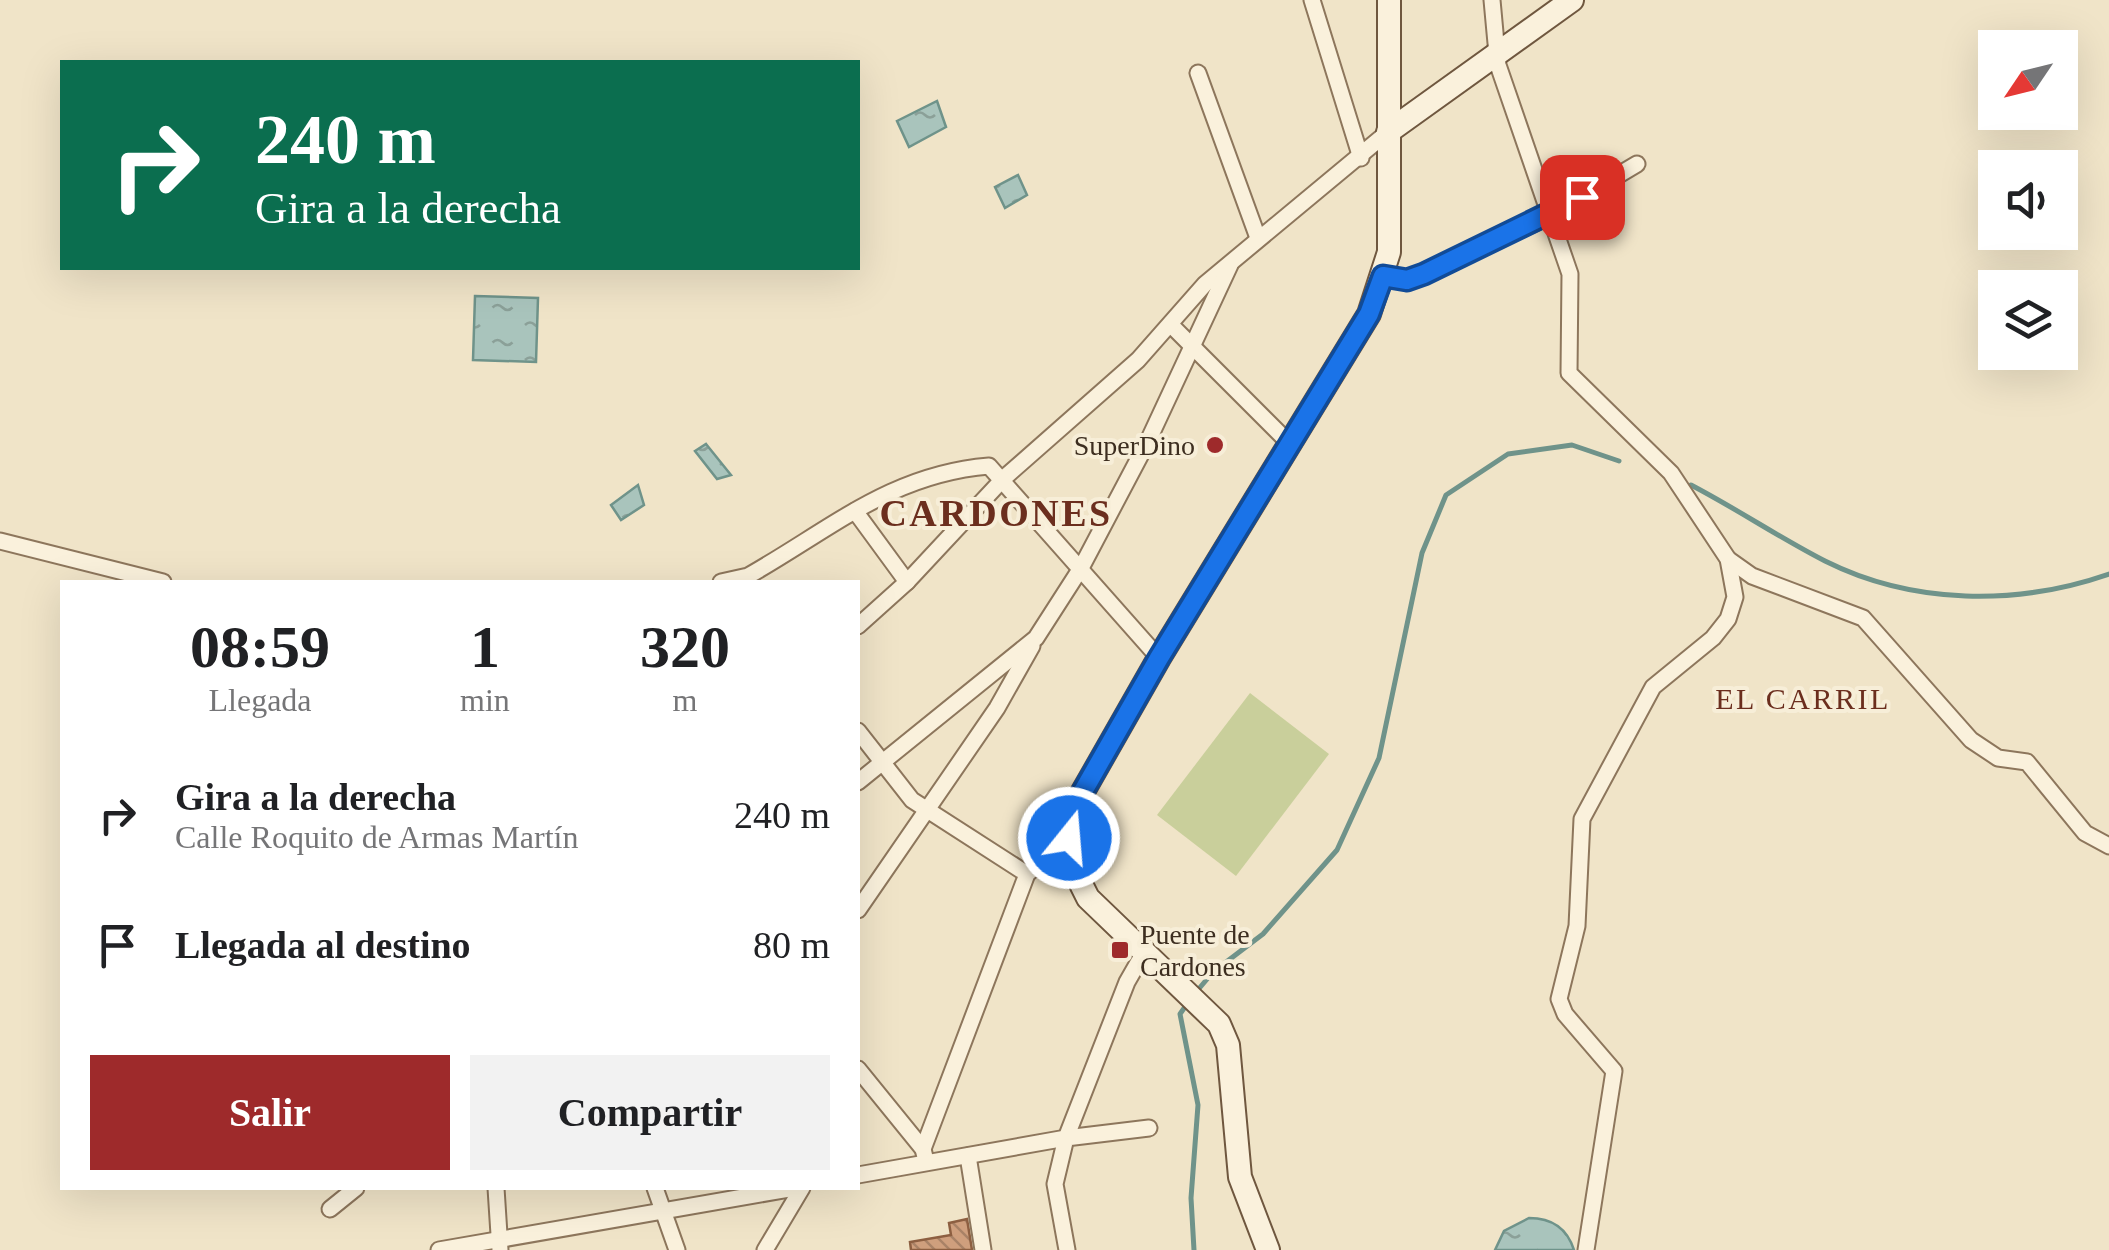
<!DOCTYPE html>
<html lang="es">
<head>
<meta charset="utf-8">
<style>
  body { margin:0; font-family:Georgia,serif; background:#f2f2f2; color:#202124; height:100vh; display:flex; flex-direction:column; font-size:38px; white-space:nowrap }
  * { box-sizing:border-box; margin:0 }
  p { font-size:32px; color:#757577 }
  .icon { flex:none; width:55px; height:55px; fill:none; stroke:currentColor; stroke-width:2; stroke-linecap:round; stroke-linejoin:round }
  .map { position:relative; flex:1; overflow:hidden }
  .side { position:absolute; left:60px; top:580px; width:800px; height:610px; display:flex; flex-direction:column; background:#fff; border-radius:0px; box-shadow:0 10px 40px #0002 }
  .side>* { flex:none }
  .hud { position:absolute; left:60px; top:60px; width:800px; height:210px; border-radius:0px; box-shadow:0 10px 40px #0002; background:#0b6e4f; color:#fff; overflow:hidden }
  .needle { width:65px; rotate:235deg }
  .controls { position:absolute; left:1978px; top:30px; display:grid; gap:20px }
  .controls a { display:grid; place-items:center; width:100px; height:100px; border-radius:0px; background:#fff; box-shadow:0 10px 40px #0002; font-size:50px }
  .pin { position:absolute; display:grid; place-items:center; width:85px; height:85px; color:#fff; margin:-42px; border-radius:20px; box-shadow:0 5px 15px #0006 }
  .me { position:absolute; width:110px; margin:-55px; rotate:17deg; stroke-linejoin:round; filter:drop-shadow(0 0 8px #0008) }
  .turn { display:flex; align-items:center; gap:35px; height:210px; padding:0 30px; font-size:45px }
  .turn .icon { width:130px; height:130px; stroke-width:2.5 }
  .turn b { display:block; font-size:70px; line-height:85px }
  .eta { display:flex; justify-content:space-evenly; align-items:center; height:170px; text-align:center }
  .eta b { font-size:60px; font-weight:700; line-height:70px }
  .primary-button { display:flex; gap:20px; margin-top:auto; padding:20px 30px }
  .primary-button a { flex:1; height:115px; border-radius:0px; background:#9e2a2b; color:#fff; font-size:40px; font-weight:700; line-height:115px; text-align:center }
  .primary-button a+a { background:#f2f2f2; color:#202124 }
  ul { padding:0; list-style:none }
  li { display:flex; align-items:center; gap:30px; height:130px; padding:0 30px }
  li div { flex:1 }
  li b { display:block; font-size:38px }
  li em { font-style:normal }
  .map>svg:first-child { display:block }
  .green { fill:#c9cf9b }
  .water { fill:url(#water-ripples); stroke:#6f938a; stroke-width:2.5 }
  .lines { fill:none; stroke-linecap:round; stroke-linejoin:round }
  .stream { stroke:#6f938a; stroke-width:5 }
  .building { fill:url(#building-back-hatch); stroke:#8d5f41; stroke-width:2.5 }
  .street-casing { stroke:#8d765c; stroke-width:19 }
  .secondary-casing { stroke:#6f573f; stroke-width:26 }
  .street { stroke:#faf1dc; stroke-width:15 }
  .secondary { stroke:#faf1dc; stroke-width:22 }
  .route-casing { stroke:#114b97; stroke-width:25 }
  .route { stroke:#1a73e8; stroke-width:18 }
  .poi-dot { fill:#9e2a2b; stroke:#f7eed8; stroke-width:4 }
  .labels { text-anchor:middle; stroke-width:8; stroke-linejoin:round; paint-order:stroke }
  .poi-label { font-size:28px; fill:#3d2e20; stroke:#f7eed8; text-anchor:end }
  .neighbourhood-label { font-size:30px; letter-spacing:2.5px; fill:#6b2e1e; stroke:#f7eed8 }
  .district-label { font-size:38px; font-weight:bold; letter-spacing:2.5px; fill:#6b2e1e; stroke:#f7eed8 }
</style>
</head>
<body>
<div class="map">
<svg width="2109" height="1250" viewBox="0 0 2109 1250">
  <defs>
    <pattern id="water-ripples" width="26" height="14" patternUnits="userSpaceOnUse" patternTransform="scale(2.5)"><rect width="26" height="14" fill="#a9c4bc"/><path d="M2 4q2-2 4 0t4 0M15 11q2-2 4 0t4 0" fill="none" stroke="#8ba098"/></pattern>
    <pattern id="building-back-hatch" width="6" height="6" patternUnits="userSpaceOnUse" patternTransform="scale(2.5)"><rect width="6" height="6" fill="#cf9f7d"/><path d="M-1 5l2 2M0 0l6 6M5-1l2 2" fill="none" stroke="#a98266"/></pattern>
  </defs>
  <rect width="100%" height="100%" fill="#f0e4c8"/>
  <!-- green -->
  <path class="green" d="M1250,693L1329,754L1236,876L1157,815Z"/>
  <!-- water -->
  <g class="water">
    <path d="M937,101L946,127L909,147L897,121Z"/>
    <path d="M1018,175L1027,195L1005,208L995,187Z"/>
    <path d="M475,296L538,298L536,362L473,360Z"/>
    <path d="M706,444L731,475L717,479L695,451Z"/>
    <path d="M638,485L644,505L621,520L611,505Z"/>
    <path d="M1529,1218C1552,1218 1567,1228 1574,1250H1495L1504,1231Z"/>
  </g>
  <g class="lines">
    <!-- stream -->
    <g class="stream">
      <path d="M1691,485C1737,509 1780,538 1825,561C1913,605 2017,606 2109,574"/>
      <path d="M1197,991L1213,972L1263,934L1337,850L1379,758L1422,553L1446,495L1508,454L1572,445L1619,461"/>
      <path d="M1187,1004L1180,1014L1198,1105L1191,1198L1194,1250"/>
    </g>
  </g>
  <!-- building -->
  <path class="building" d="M967,1219L972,1250H911L910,1242L951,1235L949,1223Z"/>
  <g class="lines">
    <!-- street casing -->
    <g class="street-casing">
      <g id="street">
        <path d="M1312,0L1361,158"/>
        <path d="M1492,0L1498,65L1570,274L1569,373L1671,473L1728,559L1735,597L1728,619L1713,638L1653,687L1582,819L1577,926L1559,999L1565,1014L1614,1071L1586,1250"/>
        <path d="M1198,73L1258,238"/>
        <path d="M1383,276L1407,281L1424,274L1548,217L1637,164"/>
        <path d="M1171,325L1289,443"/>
        <path d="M855,511L907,582"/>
        <path d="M0,541L163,582"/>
        <path d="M1728,559L1752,576L1863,618L1971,740L1998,758L2027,762L2085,833L2109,846"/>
        <path d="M721,582L748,576C831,529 891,474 989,466L1159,658"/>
        <path d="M858,626L907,582L1004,478L1138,360L1205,284L1388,132"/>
        <path d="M858,731L912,800L1027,874"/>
        <path d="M858,782L1036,638L1081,568L1149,439L1230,265"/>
        <path d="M858,910L997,708L1032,646"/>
        <path d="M858,1069L923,1149L925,1157"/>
        <path d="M923,1149L1027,874L1069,838"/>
        <path d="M968,1156L983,1250"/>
        <path d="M858,1175L1066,1138L1127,982L1143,954"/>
        <path d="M496,1188L500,1250"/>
        <path d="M655,1188L677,1250"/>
        <path d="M330,1209L356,1188"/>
        <path d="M439,1250L795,1188"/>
        <path d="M765,1250L802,1188"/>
        <path d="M1067,1250L1055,1184L1066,1138L1149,1128"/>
      </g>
    </g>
    <!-- secondary casing -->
    <g class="secondary-casing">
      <g id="secondary">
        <path d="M1388,132L1572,0"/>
        <path d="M1268,1250L1240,1177L1228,1045L1219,1024L1088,898L1070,862L1069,838L1077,802L1159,658L1369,314L1389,252V0"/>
      </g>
    </g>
    <!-- street -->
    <use href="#street" class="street"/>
    <!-- secondary -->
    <use href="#secondary" class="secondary"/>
  </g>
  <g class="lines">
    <!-- route casing -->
    <g class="route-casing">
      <path id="route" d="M1069,838L1077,802L1159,658L1369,314L1383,276L1407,280L1424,274L1582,197"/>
    </g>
    <!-- route -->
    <use href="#route" class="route"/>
  </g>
  <!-- markers -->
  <g class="poi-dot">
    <circle cx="1215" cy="445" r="10"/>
    <rect x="1110" y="940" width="20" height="20" rx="5"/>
  </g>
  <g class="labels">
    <!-- poi labels -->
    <g class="poi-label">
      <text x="1195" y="455">SuperDino</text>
      <text x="1140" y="944" text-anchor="start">Puente de<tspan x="1140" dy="32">Cardones</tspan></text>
    </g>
    <!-- neighbourhood labels -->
    <g class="neighbourhood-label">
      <text x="1803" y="709">EL CARRIL</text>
    </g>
    <!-- district labels -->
    <g class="district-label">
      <text x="996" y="526">CARDONES</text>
    </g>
  </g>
</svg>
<div class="controls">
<a><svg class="needle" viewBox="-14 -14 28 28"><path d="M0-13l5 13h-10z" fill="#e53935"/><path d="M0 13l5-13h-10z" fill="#757577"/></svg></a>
<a><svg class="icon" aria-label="sound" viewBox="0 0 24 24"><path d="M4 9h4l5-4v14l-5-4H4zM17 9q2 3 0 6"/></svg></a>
<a><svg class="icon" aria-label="layers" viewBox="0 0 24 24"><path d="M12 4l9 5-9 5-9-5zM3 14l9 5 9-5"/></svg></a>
</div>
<div class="pin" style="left:1582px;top:197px;background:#d93025"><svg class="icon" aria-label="arrive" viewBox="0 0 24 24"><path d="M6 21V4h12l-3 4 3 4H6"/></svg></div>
<svg class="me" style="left:1069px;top:838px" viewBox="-20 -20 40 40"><circle r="17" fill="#1a73e8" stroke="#fff" stroke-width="3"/><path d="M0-11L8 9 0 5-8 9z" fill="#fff"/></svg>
<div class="hud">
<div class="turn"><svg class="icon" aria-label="right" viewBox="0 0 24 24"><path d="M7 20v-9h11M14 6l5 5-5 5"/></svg><div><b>240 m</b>Gira a la derecha</div></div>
</div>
<section class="side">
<div class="eta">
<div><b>08:59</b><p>Llegada</p></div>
<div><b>1</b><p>min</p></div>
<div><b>320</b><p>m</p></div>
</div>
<ul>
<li><svg class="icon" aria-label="right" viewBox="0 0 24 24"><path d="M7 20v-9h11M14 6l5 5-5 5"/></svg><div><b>Gira a la derecha</b><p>Calle Roquito de Armas Martín</p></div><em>240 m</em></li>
<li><svg class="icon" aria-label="arrive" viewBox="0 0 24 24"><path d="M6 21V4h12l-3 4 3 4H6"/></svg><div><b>Llegada al destino</b></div><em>80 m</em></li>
</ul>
<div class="primary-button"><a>Salir</a><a>Compartir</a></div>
</section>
</div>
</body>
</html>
